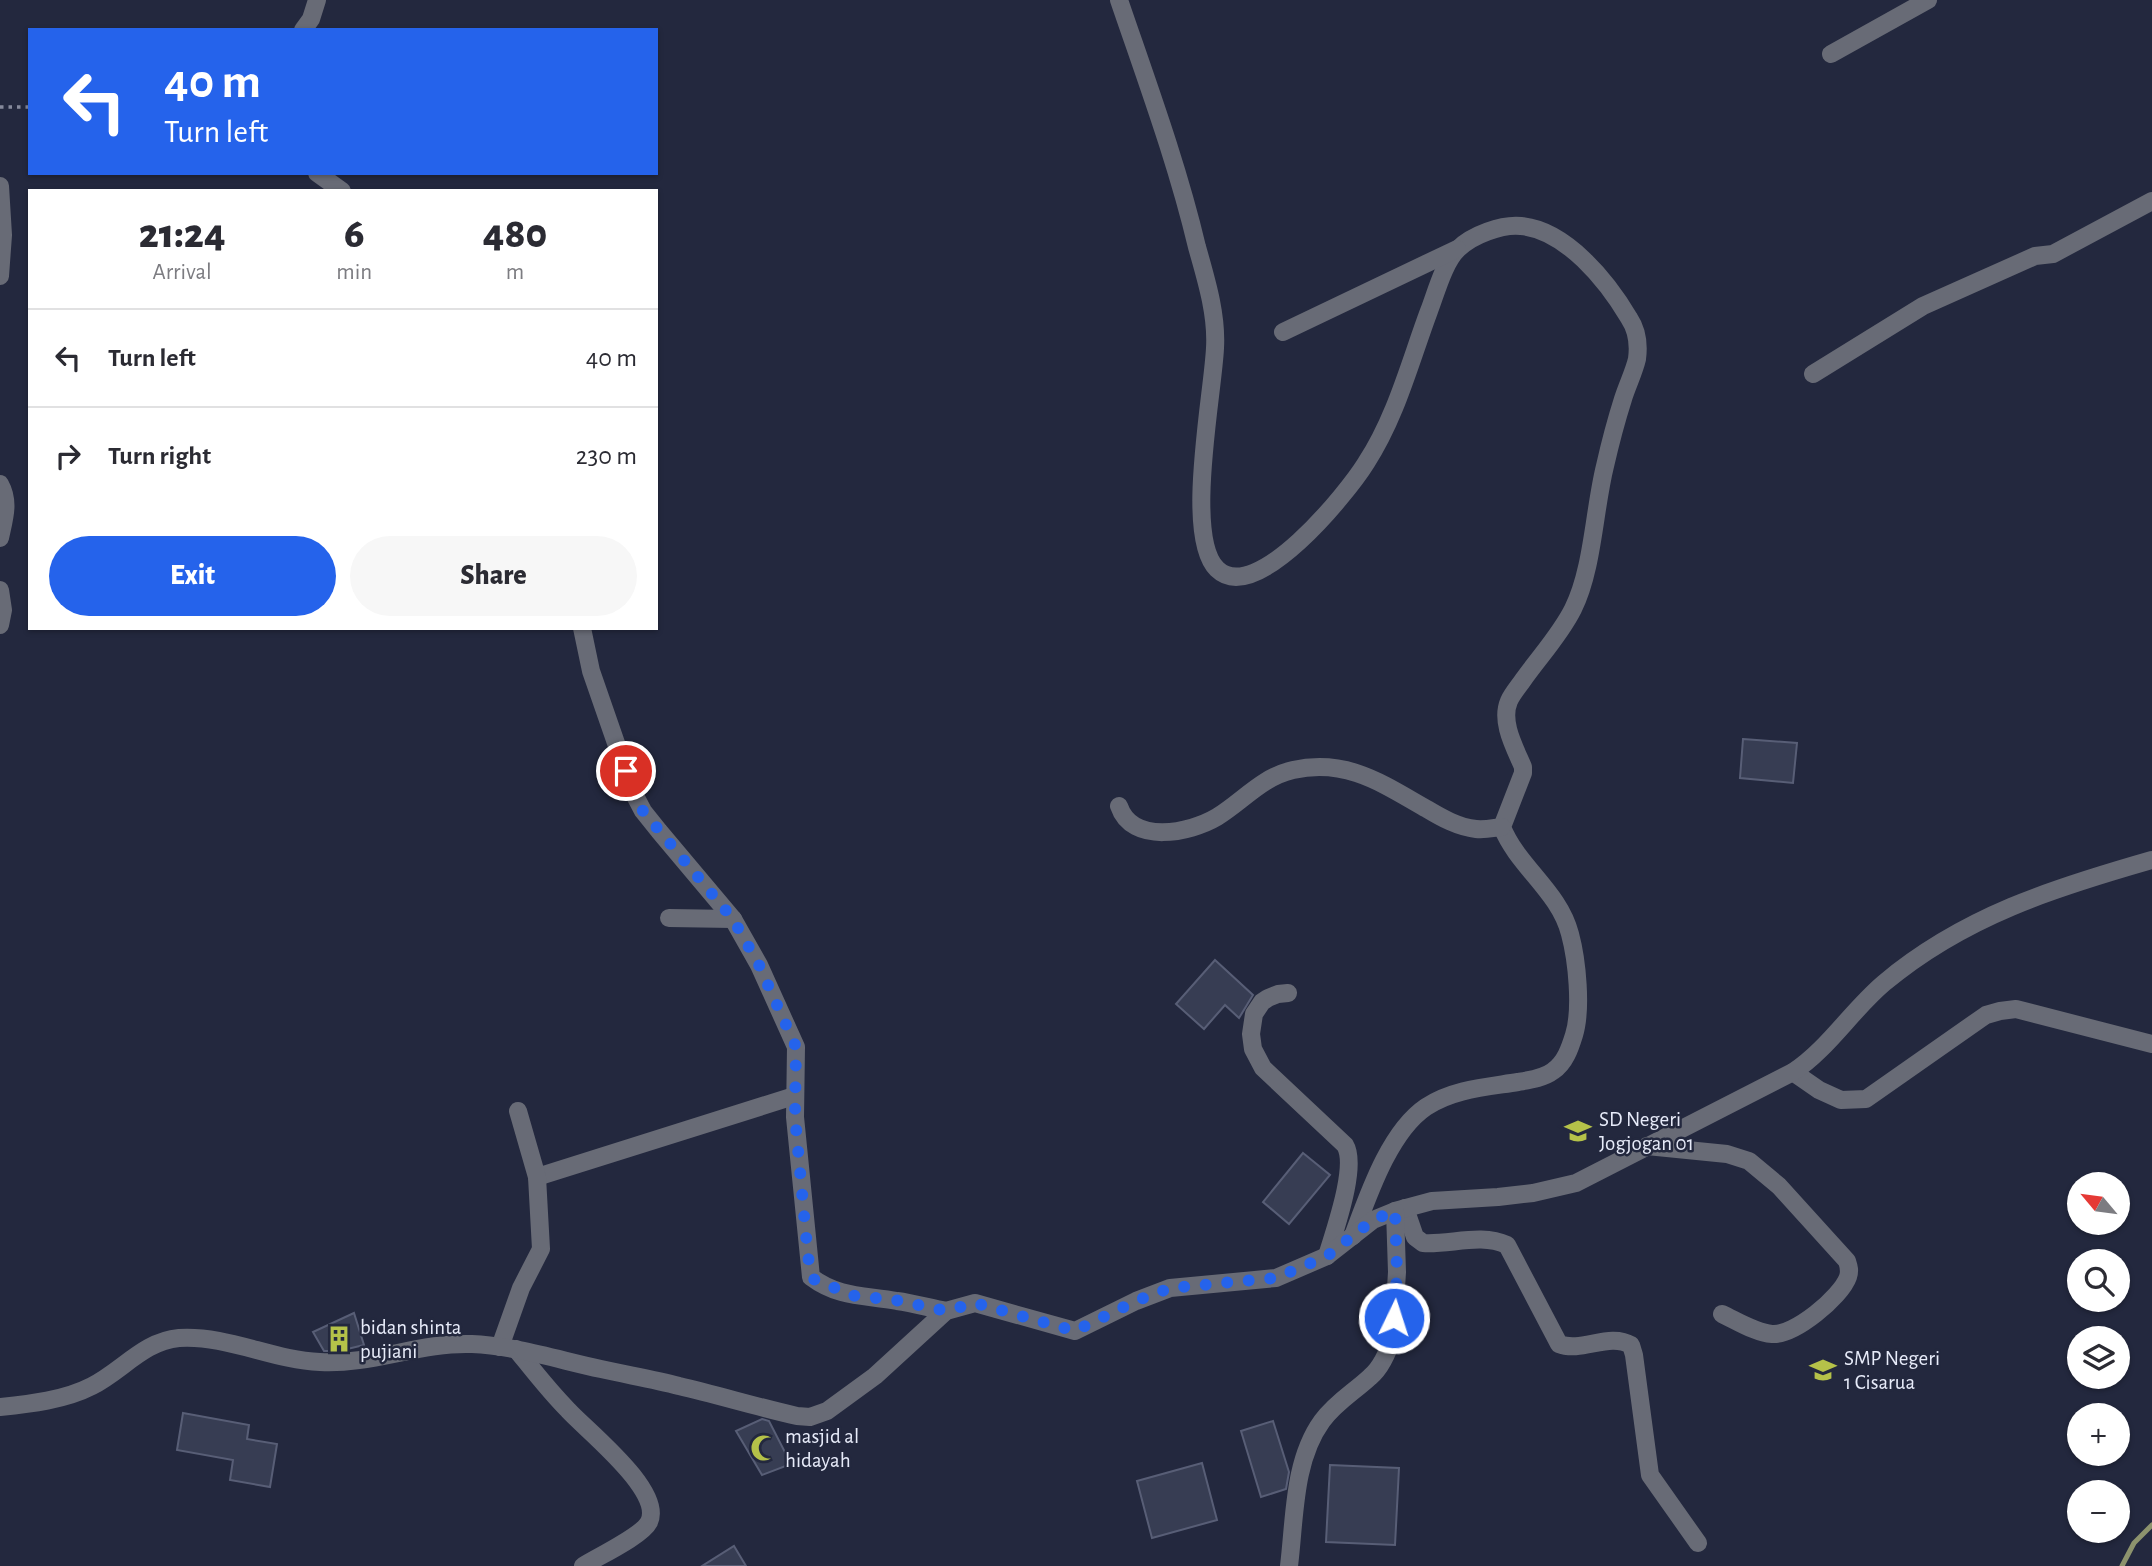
<!DOCTYPE html>
<html lang="en">
<head>
<meta charset="utf-8">
<style>
  body { margin:0; font-family:"Alegreya Sans",sans-serif; background:#f7f7f7; color:#2b2b33; height:100vh; display:flex; flex-direction:column; font-size:26px; white-space:nowrap }
  * { box-sizing:border-box; margin:0 }
  p { font-size:23px; color:#7c7c81 }
  .icon { flex:none; width:38px; height:38px; fill:none; stroke:currentColor; stroke-width:2; stroke-linecap:round; stroke-linejoin:round }
  .map { position:relative; flex:1; overflow:hidden }
  .side { position:absolute; left:28px; top:189px; width:630px; height:441px; display:flex; flex-direction:column; background:#fff; border-radius:0px; box-shadow:0 2px 5px #0004 }
  .side>* { flex:none }
  .top-card { position:absolute; left:28px; top:28px; width:630px; height:147px; border-radius:0px; box-shadow:0 2px 5px #0004; background:#2563eb; color:#fff; overflow:hidden }
  .needle { width:46px; rotate:299deg }
  .controls { position:absolute; left:2067px; top:1172px; display:grid; gap:14px }
  .controls a { display:grid; place-items:center; width:63px; height:63px; border-radius:50%; background:#fff; box-shadow:0 2px 5px #0004; font-size:35px }
  .pin { position:absolute; display:grid; place-items:center; width:60px; height:60px; color:#fff; margin:-30px; border:4px solid #fff; border-radius:50%; box-shadow:0 2px 7px #0007 }
  .me { position:absolute; width:77px; margin:-38px; rotate:4deg; stroke-linejoin:round; filter:drop-shadow(0 0 5px #0008) }
  .turn { display:flex; align-items:center; gap:24px; height:147px; padding:0 21px; font-size:32px }
  .turn .icon { width:91px; height:91px; stroke-width:2.5 }
  .turn b { display:block; font-size:49px; line-height:60px }
  .eta { display:flex; justify-content:space-evenly; align-items:center; height:119px; text-align:center }
  .eta b { font-size:42px; font-weight:800; line-height:49px }
  .action { display:flex; gap:14px; margin-top:auto; padding:14px 21px }
  .action a { flex:1; height:80px; border-radius:42px; background:#2563eb; color:#fff; font-size:28px; font-weight:800; line-height:80px; text-align:center }
  .action a+a { background:#f7f7f7; color:#2b2b33 }
  ul { padding:0; list-style:none }
  li { display:flex; align-items:center; gap:21px; height:98px; padding:0 21px; border-top:2px solid #e1e1e2 }
  li div { flex:1 }
  li b { display:block; font-size:26px }
  li em { font-style:normal }
  .map>svg:first-child { display:block }
  .lines { fill:none; stroke-linecap:round; stroke-linejoin:round }
  .stream { stroke:#8d936d; stroke-width:5 }
  .building { fill:#373d53; stroke:#585e76; stroke-width:2 }
  .path { stroke:#868a9c; stroke-width:3.5; stroke-dasharray:3.5 5; stroke-linecap:butt }
  .minor { stroke:#686b76; stroke-width:18 }
  .route { stroke:#2563eb; stroke-width:12; stroke-dasharray:0 21.6 }
  .labels { text-anchor:middle; stroke-width:5; stroke-linejoin:round; paint-order:stroke }
  .poi-label { font-size:21px; fill:#e7ebf9; stroke:#23283e; text-anchor:start }
</style>
</head>
<body>
<div class="map">
<svg width="2152" height="1566" viewBox="0 0 2152 1566">
  <rect width="100%" height="100%" fill="#23283e"/>
  <g class="lines">
    <!-- stream -->
    <path class="stream" d="M2122,1566L2134,1543L2152,1525"/>
  </g>
  <!-- building -->
  <g class="building">
    <path d="M1743,739L1797,743L1793,783L1740,778Z"/>
    <path d="M1215,960L1253,995L1239,1018L1225,1005L1204,1029L1176,1004Z"/>
    <path d="M1303,1153L1330,1175L1289,1224L1263,1202Z"/>
    <path d="M354,1313L364,1345L339,1351H324L313,1332Z"/>
    <path d="M183,1413L249,1425L247,1439L277,1444L270,1487L230,1480L233,1460L177,1450Z"/>
    <path d="M762,1419L769,1421L791,1464L762,1475L736,1431Z"/>
    <path d="M1273,1421L1289,1472L1286,1489L1261,1497L1241,1431Z"/>
    <path d="M1202,1463L1217,1520L1152,1538L1137,1481Z"/>
    <path d="M1330,1465L1399,1468L1395,1545L1326,1542Z"/>
    <path d="M734,1546L746,1566H702Z"/>
  </g>
  <g class="lines">
    <!-- path -->
    <path class="path" d="M0,107H30"/>
    <!-- minor -->
    <g class="minor">
      <path d="M1119,0C1147,82 1177,163 1197,247C1206,279 1217,314 1215,348C1213,394 1184,537 1217,569C1256,607 1348,492 1366,463C1396,417 1410,362 1429,311C1436,293 1444,262 1458,249C1472,235 1502,224 1521,226C1566,230 1607,281 1629,318C1637,330 1639,344 1637,359C1634,372 1627,386 1623,399C1616,421 1610,444 1605,466C1594,510 1593,569 1573,609C1560,635 1540,656 1523,680C1519,686 1512,694 1509,701C1500,722 1515,748 1523,767V773L1502,827C1518,867 1559,891 1570,934C1577,960 1582,1009 1574,1035C1570,1048 1565,1063 1553,1071C1544,1078 1530,1080 1518,1082C1487,1087 1453,1089 1426,1107C1389,1132 1368,1196 1353,1236"/>
      <path d="M303,30L311,19L317,0"/>
      <path d="M1831,54L1928,0"/>
      <path d="M317,173L342,191"/>
      <path d="M0,186L3,235L0,276"/>
      <path d="M1283,332L1457,249"/>
      <path d="M1813,374L1923,306L2035,256L2053,254L2152,201"/>
      <path d="M0,484C10,502 4,519 0,538"/>
      <path d="M0,590L3,610L0,625"/>
      <path d="M582,628L591,671L633,792L643,811L659,831L733,919L759,965L796,1047L795,1117L811,1277C839,1298 865,1295 897,1301C913,1303 930,1308 946,1311"/>
      <path d="M1119,806C1132,845 1190,833 1217,817C1243,801 1262,777 1293,770C1347,758 1383,784 1427,809C1442,818 1458,827 1476,829C1485,830 1493,828 1502,827"/>
      <path d="M669,918L733,919"/>
      <path d="M1288,993L1278,994L1268,998L1262,1002L1254,1014L1251,1034L1253,1049L1263,1068L1345,1145C1358,1166 1334,1232 1327,1256"/>
      <path d="M1793,1072L1819,1090L1841,1100L1866,1099L1986,1015L2000,1011L2016,1009L2152,1044"/>
      <path d="M1647,1146L1727,1154L1749,1161L1779,1186L1847,1261C1849,1267 1850,1271 1848,1277C1841,1297 1794,1336 1772,1334C1756,1333 1737,1321 1722,1314"/>
      <path d="M537,1177L794,1096"/>
      <path d="M1405,1208L1415,1237L1423,1243C1450,1245 1481,1233 1507,1245L1559,1344C1582,1353 1609,1332 1631,1345L1634,1355L1650,1475L1698,1543"/>
      <path d="M500,1347L521,1288L541,1249L537,1177L518,1111"/>
      <path d="M516,1349C533,1370 549,1391 568,1410C587,1431 664,1491 649,1522C642,1536 597,1557 583,1566"/>
      <path d="M0,1407C30,1404 65,1400 92,1386C122,1371 144,1341 179,1338C228,1335 272,1360 320,1362C371,1365 421,1342 472,1344C516,1346 559,1360 601,1369C627,1375 653,1379 679,1386C718,1395 757,1407 797,1416L810,1417L827,1411L875,1376L946,1311L975,1303L1075,1331L1136,1301L1170,1288L1276,1278L1327,1256L1373,1220L1395,1211L1432,1201L1498,1197L1533,1193L1576,1183L1793,1072C1828,1049 1851,1011 1884,983C1964,916 2054,888 2152,860"/>
      <path d="M1289,1566C1295,1518 1293,1461 1322,1421C1336,1402 1354,1392 1370,1377C1382,1367 1389,1349 1393,1335L1397,1272L1395,1211"/>
    </g>
  </g>
  <g class="lines">
    <!-- route -->
    <path class="route" d="M626,771L633,792L643,811L733,919L759,965L796,1047L795,1117L808,1257L813,1279L855,1296L895,1300L946,1311L975,1303L1075,1331L1136,1301L1170,1288L1276,1278L1327,1256L1373,1220L1395,1211L1397,1272L1394,1318"/>
  </g>
  <!-- icons -->
  <defs>
    <g id="school-bare" transform="scale(2.1)"><path d="M0-5L7-2L0 1L-7-2ZM-4 1L0 2.5L4 1V4Q0 6-4 4Z" fill="#b5c249" stroke="#23283e" stroke-width="2.5" paint-order="stroke"/></g>
    <g id="building-bare" transform="scale(2.1)"><path d="M-4-6H4V6H1V3H-1V6H-4ZM-2.5-4.3h1.7v1.8h-1.7ZM.8-4.3h1.7v1.8H.8ZM-2.5-1h1.7V.8h-1.7ZM.8-1h1.7V.8H.8Z" fill="#b5c249" stroke="#23283e" stroke-width="2.5" paint-order="stroke"/></g>
    <g id="mosque-bare" transform="scale(2.1)"><path d="M3.5-4.9A6 6 0 1 0 3.5 4.9A5 5 0 1 1 3.5-4.9Z" fill="#b5c249" stroke="#23283e" stroke-width="2.5" paint-order="stroke"/></g>
  </defs>
  <g fill-rule="evenodd">
    <use href="#school-bare" x="1578" y="1131"/>
    <use href="#building-bare" x="339" y="1339"/>
    <use href="#school-bare" x="1823" y="1370"/>
    <use href="#mosque-bare" x="764" y="1448"/>
  </g>
  <g class="labels">
    <!-- poi labels -->
    <g class="poi-label">
      <text x="1599" y="1126">SD Negeri<tspan x="1599" dy="24">Jogjogan 01</tspan></text>
      <text x="360" y="1334">bidan shinta<tspan x="360" dy="24">pujiani</tspan></text>
      <text x="1844" y="1365">SMP Negeri<tspan x="1844" dy="24">1 Cisarua</tspan></text>
      <text x="785" y="1443">masjid al<tspan x="785" dy="24">hidayah</tspan></text>
    </g>
  </g>
</svg>
<div class="controls">
<a><svg class="needle" viewBox="-14 -14 28 28"><path d="M0-13l5 13h-10z" fill="#e53935"/><path d="M0 13l5-13h-10z" fill="#7c7c81"/></svg></a>
<a><svg class="icon" aria-label="search" viewBox="0 0 24 24"><circle cx="10" cy="10" r="6"/><path d="M15 15l6 6"/></svg></a>
<a><svg class="icon" aria-label="layers" viewBox="0 0 24 24"><path d="M12 4l9 5-9 5-9-5zM3 14l9 5 9-5"/></svg></a>
<a>+</a>
<a>−</a>
</div>
<div class="pin" style="left:626px;top:771px;background:#d93025"><svg class="icon" aria-label="arrive" viewBox="0 0 24 24"><path d="M6 21V4h12l-3 4 3 4H6"/></svg></div>
<svg class="me" style="left:1394px;top:1318px" viewBox="-20 -20 40 40"><circle r="17" fill="#2563eb" stroke="#fff" stroke-width="3"/><path d="M0-11L8 9 0 5-8 9z" fill="#fff"/></svg>
<div class="top-card">
<div class="turn"><svg class="icon" aria-label="left" viewBox="0 0 24 24"><path d="M17 20v-9H6M10 6l-5 5 5 5"/></svg><div><b>40 m</b>Turn left</div></div>
</div>
<section class="side">
<div class="eta">
<div><b>21:24</b><p>Arrival</p></div>
<div><b>6</b><p>min</p></div>
<div><b>480</b><p>m</p></div>
</div>
<ul>
<li><svg class="icon" aria-label="left" viewBox="0 0 24 24"><path d="M17 20v-9H6M10 6l-5 5 5 5"/></svg><div><b>Turn left</b></div><em>40 m</em></li>
<li><svg class="icon" aria-label="right" viewBox="0 0 24 24"><path d="M7 20v-9h11M14 6l5 5-5 5"/></svg><div><b>Turn right</b></div><em>230 m</em></li>
</ul>
<div class="action"><a>Exit</a><a>Share</a></div>
</section>
</div>
</body>
</html>
